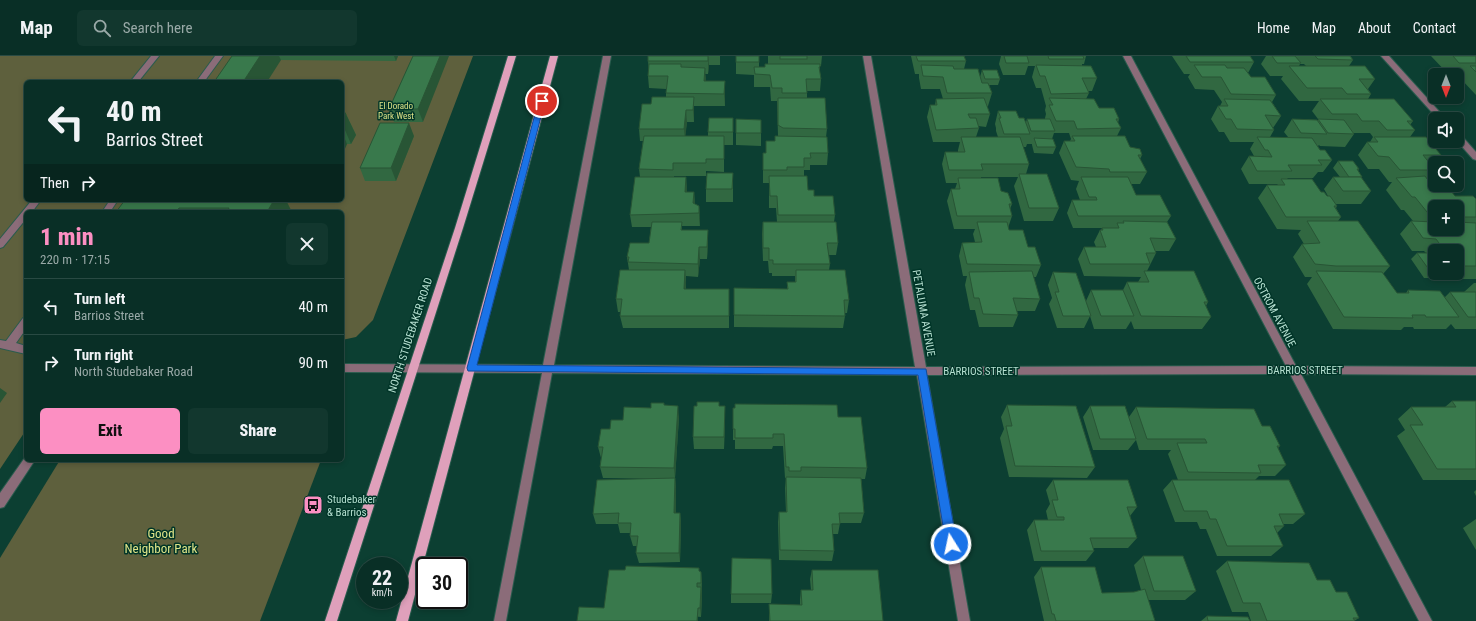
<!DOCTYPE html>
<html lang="en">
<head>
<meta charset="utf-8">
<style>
  body { margin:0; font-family:"Roboto Condensed",sans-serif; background:#12372e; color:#f1f3f6; height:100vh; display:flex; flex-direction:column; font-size:15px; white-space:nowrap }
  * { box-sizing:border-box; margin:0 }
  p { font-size:13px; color:#99a9a7 }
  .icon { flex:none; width:22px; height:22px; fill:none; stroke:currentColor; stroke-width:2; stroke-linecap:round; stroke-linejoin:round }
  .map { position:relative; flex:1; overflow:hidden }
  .panel { position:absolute; left:24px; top:154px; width:320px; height:252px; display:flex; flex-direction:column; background:#092f26; border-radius:6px; box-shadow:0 2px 6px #0003,0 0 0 1px #294a43 }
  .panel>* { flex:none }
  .hud { position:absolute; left:24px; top:24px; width:320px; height:122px; border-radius:6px; box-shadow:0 2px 6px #0003,0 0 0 1px #294a43; background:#092f26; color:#f1f3f6; overflow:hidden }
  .needle { width:26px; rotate:180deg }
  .buttons { position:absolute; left:1428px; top:12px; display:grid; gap:8px }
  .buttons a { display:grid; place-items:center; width:36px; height:36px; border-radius:6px; background:#092f26; box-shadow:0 2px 6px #0003,0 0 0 1px #294a43; font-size:20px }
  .speed { position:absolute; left:356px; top:501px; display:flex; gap:8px; font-size:20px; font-weight:700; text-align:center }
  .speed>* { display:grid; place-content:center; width:52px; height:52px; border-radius:50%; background:#092f26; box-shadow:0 2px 6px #0003,0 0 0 1px #294a43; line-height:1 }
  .speed small { font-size:10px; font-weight:400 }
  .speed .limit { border:2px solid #111; border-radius:6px; background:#fff; color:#111 }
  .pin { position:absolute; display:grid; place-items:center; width:34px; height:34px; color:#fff; margin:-17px; border:2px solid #fff; border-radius:50%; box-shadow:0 1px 4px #0007 }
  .me { position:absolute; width:44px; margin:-22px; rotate:350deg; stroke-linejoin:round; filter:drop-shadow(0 0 3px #0008) }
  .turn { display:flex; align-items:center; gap:14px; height:84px; padding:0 16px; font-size:18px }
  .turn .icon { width:52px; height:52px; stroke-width:2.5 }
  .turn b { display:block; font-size:28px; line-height:34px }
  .then { display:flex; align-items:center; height:38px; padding:0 16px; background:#0003; gap:8px; font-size:15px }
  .round { display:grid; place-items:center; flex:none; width:42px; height:42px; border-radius:6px; background:#12372e }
  .head { display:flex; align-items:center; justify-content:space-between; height:68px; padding:0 16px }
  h1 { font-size:24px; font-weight:800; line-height:30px; color:#fc8fc2 }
  .button { display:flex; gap:8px; margin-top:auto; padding:8px 16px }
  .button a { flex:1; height:46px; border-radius:6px; background:#fc8fc2; color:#111; font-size:16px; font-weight:800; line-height:46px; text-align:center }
  .button a+a { background:#12372e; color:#f1f3f6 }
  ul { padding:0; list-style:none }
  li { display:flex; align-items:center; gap:12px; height:56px; padding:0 16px; border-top:1px solid #294a43 }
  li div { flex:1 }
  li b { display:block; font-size:15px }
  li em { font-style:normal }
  header { display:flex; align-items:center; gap:24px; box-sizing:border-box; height:56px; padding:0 20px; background:#092f26; border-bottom:1px solid #294a43 }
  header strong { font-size:19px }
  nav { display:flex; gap:22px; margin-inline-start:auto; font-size:14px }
  .search { width:280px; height:36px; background:#12372e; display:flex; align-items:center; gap:10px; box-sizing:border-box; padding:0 14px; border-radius:6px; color:#99a9a7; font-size:15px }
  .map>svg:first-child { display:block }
  .green { fill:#5e603d; fill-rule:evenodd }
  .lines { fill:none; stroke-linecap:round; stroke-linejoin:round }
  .minor-casing { stroke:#2a5c4e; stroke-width:2 }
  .major-casing { stroke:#2a5c4e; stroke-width:2 }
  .minor { fill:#8b6c79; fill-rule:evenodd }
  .major { fill:#dfa0bb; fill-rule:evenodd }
  .wall { fill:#316841; fill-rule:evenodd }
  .shaded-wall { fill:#285535 }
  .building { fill:#39794c; stroke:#285535 }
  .route { fill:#1a73e8; stroke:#114b97 }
  .labels { text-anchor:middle; stroke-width:3; stroke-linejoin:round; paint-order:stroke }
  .far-park-label { font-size:9px; fill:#dfe489; stroke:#003528 }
  .street-label { font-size:11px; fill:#b5dfd0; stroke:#003528 }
  .poi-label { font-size:11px; fill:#b5dfd0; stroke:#003528; text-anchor:start }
  .near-park-label { font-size:13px; fill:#dfe489; stroke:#003528 }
</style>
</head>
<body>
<header>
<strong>Map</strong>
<div class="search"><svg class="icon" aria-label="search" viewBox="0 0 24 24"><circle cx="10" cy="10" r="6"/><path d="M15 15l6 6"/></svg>Search here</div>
<nav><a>Home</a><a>Map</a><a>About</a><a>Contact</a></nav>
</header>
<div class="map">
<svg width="1476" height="565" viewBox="0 0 1476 565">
  <rect width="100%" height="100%" fill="#0c3f32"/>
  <!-- green -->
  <g class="green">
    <path d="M0,0H473L373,264L356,281L342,284V156H26V374L0,413ZM26,26H342V144H26Z"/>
    <path d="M60,404H321L260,565H0V502Z"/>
  </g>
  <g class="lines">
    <!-- minor casing -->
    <g class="minor-casing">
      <g id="minor">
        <path d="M151,0H159L138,26H130Z"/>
        <path d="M215,0H223L204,26H196Z"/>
        <path d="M603,0H611L554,309L915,311L863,0H871L926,311L1286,310L1123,0H1131L1296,310L1476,311V319L1301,318L1432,565H1419L1290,318L927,319L970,565H958L917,319L552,317L506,565H494L542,317L342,316V308L543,309Z"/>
        <path d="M1381,0H1389L1446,63H1438Z"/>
        <path d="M1457,78H1460L1476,96V104L1473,103L1457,85Z"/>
        <path d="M32,144H41L32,156H26V163L3,191L0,192V183Z"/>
        <path d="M110,144H118L110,156H102Z"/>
        <path d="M26,261V273L16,287L26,290V298L0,292V284L6,285L23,262Z"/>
        <path d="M26,400V404H35L33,407L4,451L0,452V437Z"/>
      </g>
    </g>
    <!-- major casing -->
    <g class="major-casing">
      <g id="major">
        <path d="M508,0H516L463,172L337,565H325L455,172Z"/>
        <path d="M550,0H558L408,565H396Z"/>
      </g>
    </g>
    <!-- minor -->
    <use href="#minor" class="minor"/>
    <!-- major -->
    <use href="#major" class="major"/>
  </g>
  <!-- wall -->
  <g class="wall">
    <path d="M232,0H398L396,5L281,4Z"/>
    <path d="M413,0L423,66H394L389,53Z"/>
    <path d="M648,0H720V9H709L708,18H705L706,25L725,38V50H694V66H687L685,80H708V76L733,62V89H724V116L706,115V120H674V121H686L687,136H694L695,148L699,150L700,170H682V174H708V187L707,203H700L698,221L686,220V233H729V272H623L620,260L621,256H618L616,243L629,214L627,201L649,187L651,171H632L630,159L640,121L639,113L643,85H640L639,73L651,48L666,41V33L649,32L648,20L649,14L648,5Z"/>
    <path d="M736,0H759V11H765L768,8V0H822L821,10H820V16L821,23L820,35H807V42L827,73L826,81L828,97L827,109H810V114H804V120L808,134L835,159L834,166L838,187L836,199H829L830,208L829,214L849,244L847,257H845V260L843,272L734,271V259L787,233V226H795V220H772V217H769L768,205H763L762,178L763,166H777L776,152H769V127H763V97H766V85H775V80H778L777,45H771L770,31H754V19L736,18Z"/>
    <path d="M911,0H964L966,5L964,13L982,27L980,21L982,14L1000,23L998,29H989L992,37L988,50H987L990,58L986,71L978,70L979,72L976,81H998L996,75V72L995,68L998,55L1019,62L1026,66L1027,63H1045V62L1046,58L1045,54L1046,50L1041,32H1036L1032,21L1035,10H1028L1025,19H1003L999,8L1001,0H1086L1084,8H1082V10L1097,22L1092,35H1088L1089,37L1086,43L1099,52L1119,63L1118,67L1121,72L1117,80L1130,91L1142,99L1140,103L1147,116L1140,128H1131L1136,139L1171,160L1167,166L1176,183L1169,195H1155L1156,197L1147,215L1208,246L1206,250L1211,261L1202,273H1134L1131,265L1126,273H1094L1090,260L1084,272H1057L1049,248L1052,242L1048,229L1053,216L1086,245L1091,234H1123L1127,226H1138L1141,221L1084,220L1078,203L1084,191H1096L1094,186L1100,174H1101L1102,172H1073L1067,157L1072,144H1080L1076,133L1079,125L1071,124L1059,97L1064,85H1070L1071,83L1069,77H1054L1052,83L1056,91L1053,98L1034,97L1032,89V88H1027L1026,91H1023L1029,108L1026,118L1059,152L1053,165H1024L1014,130L1018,121H981V122L1001,135L1012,148L1010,153L1012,160L1008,172L1009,174L1028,191L1041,209L1036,221H1033L1040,243L1035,255H1017L1018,259L1013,271H979L975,254H970L965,229L967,220H963L959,200L962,187L975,186L973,178L975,173H954L947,145L951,133H955L957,127H946L942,108L945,96H958V94L960,86H933L927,61L930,49H935L936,43H943L940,33H921L919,22V18H915Z"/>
    <path d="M1172,0H1254H1250L1254,6L1248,17L1251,21L1276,39L1272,46L1281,60L1273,72L1274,74L1270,81H1288L1284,76L1292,63L1318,64V63L1312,55L1319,45H1299L1281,23L1283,20H1270L1261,8L1266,0H1351V1L1353,4L1349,10L1375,23L1368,33L1371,38L1368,43L1413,65L1410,69L1415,74L1410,81L1441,99L1432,110L1435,113V115L1427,124L1430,127L1443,136L1455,140L1476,143V223H1444L1443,221L1442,222H1424L1411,203L1417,197H1426L1424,195H1412L1400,178L1411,165H1413L1404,154H1401L1386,134L1392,126H1389L1379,113H1368L1358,99L1367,86H1370L1373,81L1370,77H1354V78L1345,91L1320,90L1319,89L1318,90L1320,94L1332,104L1323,116H1318L1313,122H1288L1287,123L1321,136L1327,140H1328L1324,133L1333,121H1340L1333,112L1338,105L1359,113L1358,114L1362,121L1361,122L1371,135L1361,148H1335L1337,150L1336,152L1341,161L1338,165L1390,210L1383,218L1397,237H1406L1408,234L1445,241L1450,236H1464L1474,227H1476V273H1455L1451,268L1446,273H1414L1413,271H1404L1401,274L1333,273L1307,228L1312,221H1305L1293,201L1302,188H1304L1298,178L1301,174L1277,173L1258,142L1267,129H1277L1278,128H1249L1241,113L1249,100H1254L1250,93L1254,86H1230L1224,76H1219L1211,63L1218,50H1220L1222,46L1214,34L1195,33L1188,21L1190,18H1184ZM1300,8H1304L1306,10H1299ZM1435,151H1457V173H1435ZM1435,195H1457V217H1435Z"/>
    <path d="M1431,0H1476V39L1461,23L1463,19H1449Z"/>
    <path d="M342,54H344L356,79L351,88H347L342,99Z"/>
    <path d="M736,63L761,64V90L736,89Z"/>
    <path d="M414,80L396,125H365L360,112Z"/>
    <path d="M733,117V146H706V133Z"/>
    <path d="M125,144L291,154L290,156H116Z"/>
    <path d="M1452,345H1476V424H1423L1397,380L1405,374L1398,363L1411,351H1445Z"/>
    <path d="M664,347V349L679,361L675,422L676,433V457H680L681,467L680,506L639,507L636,497L637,490H633L630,480V477H620L618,468H596L593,458L668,423L603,422L600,411L601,402L598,391L610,373L623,364L651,352Z"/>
    <path d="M1007,349L1095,411L1087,422L1009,421L1000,382L1004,373L1001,361Z"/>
    <path d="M719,350L725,361L724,393H694L693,381Z"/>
    <path d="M1090,350L1129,361L1136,351L1262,370L1280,390L1278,392L1286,409L1275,420H1259L1255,424L1305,458L1293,468H1283L1284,470L1277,477L1283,490L1271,500H1217L1206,473H1200L1197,466H1175L1163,434L1172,424H1178L1168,398L1171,394H1139L1136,384L1128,394H1093L1083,361Z"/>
    <path d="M838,361L867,412L865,423H861L864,457L861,467H840L838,478H833L834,495L832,505L779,504L778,466L779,456H786L785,432L786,422H785L783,390H773L772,393H735V384H733V363Z"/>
    <path d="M1053,424L1137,451L1130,460L1137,482L1128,492H1093L1094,495L1086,505H1034L1027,474L1034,464H1048L1046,455L1050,448L1046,434Z"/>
    <path d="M1476,434V440L1474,436Z"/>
    <path d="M1476,463V494L1463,472Z"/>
    <path d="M1143,500L1196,535L1185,544H1148L1155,565H1044L1034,521L1041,511L1102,537L1134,536L1141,534L1134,509Z"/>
    <path d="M1227,505L1317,524L1336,536L1359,562L1354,565H1355H1251L1248,556H1232L1216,515Z"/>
    <path d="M699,512V515L701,516L702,525V540L701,561L604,552L625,514Z"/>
    <path d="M812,514L883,565H769V548L800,549V543L801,534H811L810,523Z"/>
    <path d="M731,538H772L771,547H731Z"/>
    <path d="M1207,560L1250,565H1201Z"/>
  </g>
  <!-- shaded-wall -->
  <g class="shaded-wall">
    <path d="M260,0H279L281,4L267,26H243Z"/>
    <path d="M394,0H398L396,5Z"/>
    <path d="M440,0H449L423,66L418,53Z"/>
    <path d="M708,0L709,9L708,18Z"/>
    <path d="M705,12L706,24L705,38L704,25Z"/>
    <path d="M725,25V50L724,38Z"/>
    <path d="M694,41V66L693,54Z"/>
    <path d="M344,54L356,79L351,88L342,67V58Z"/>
    <path d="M686,54L687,66L685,85L684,73Z"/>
    <path d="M409,67L414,80L396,125L391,112Z"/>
    <path d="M342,76L347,88L342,99Z"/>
    <path d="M686,121L687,134L686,148L685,136Z"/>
    <path d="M694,136L695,148L693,147Z"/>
    <path d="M274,144H286L291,154L290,156H267Z"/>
    <path d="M699,150L700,162V170L699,157Z"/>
    <path d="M179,152L182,156H176Z"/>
    <path d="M708,174V187L707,203V191Z"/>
    <path d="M699,191L700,203L698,221V208Z"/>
    <path d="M685,214L686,227L685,245L684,233Z"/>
    <path d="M0,332L7,337L0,347Z"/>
    <path d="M678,350L679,361L675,423L674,412Z"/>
    <path d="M725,350V361L724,393V381Z"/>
    <path d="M675,422L676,433V467L674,457Z"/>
    <path d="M680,457L681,467L680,506L679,497Z"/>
    <path d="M701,516L702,540L701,561L700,552L701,532Z"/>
    <path d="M698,552V565H697Z"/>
  </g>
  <!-- building -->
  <g class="building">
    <path d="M232,0H260L243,26H214Z"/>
    <path d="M413,0H440L418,53H389Z"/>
    <rect x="648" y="0" width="60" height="5"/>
    <rect x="736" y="0" width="23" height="6"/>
    <rect x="780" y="0" width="27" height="3"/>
    <path d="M916,0H964L966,5H918Z"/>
    <path d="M1004,0H1027L1029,7H1006Z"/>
    <path d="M1048,0H1083L1084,3H1049Z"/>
    <path d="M1186,0H1250L1254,6H1190Z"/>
    <path d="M1272,0H1295L1301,7H1277Z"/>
    <path d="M1315,0H1350L1353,4L1318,3Z"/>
    <path d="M1453,0H1476V7H1459Z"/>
    <path d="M649,8H681V11L705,12L704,25H725L724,38L666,37L668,20H648Z"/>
    <path d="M765,8H820V11H819L821,23H806L807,37H782V32H772L770,19L755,18L754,11H765Z"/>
    <path d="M921,9L953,10L954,13H978L982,27H988L992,37H947L943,21L923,20Z"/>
    <path d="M1036,9L1091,10L1097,22H1082L1089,37L1051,38L1045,20H1040Z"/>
    <path d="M1194,9H1225L1227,12H1244L1251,21H1265L1276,39L1231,38L1221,21H1202Z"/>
    <path d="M1289,10H1365L1375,23H1359L1371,38H1347L1342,32H1307Z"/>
    <path d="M1470,10H1476V16Z"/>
    <path d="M982,14H997L1000,23H985Z"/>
    <path d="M652,41H694L693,54H686L684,73H639L642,48H651Z"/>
    <path d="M778,42H825L827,73L783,72L778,69Z"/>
    <path d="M984,42L990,58H968L970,62H976L979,72L936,74L930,49H937L936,43Z"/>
    <path d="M1049,42L1094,43L1099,52H1114L1119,63H1116L1121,72L1077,73L1074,65H1056L1049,49H1053Z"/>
    <path d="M1224,43L1270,44L1281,60L1265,59L1274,74L1237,73L1231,63H1226L1218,50H1228Z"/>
    <path d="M1320,43H1394L1413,65H1407L1415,74H1387L1379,65H1362L1357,58H1332Z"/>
    <path d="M998,55H1016L1019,62H1024L1030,78H1004L999,62H1001Z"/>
    <path d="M342,58H346L342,67Z"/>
    <path d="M709,62H733V76H708Z"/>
    <path d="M736,63L761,64V77H736Z"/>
    <path d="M1027,63H1050L1055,75H1031Z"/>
    <path d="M1292,63L1317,64L1327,78L1301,77Z"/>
    <path d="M1318,63L1344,64L1354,78L1328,77Z"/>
    <path d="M380,67H409L391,112H360Z"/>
    <path d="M644,80H724V103H706V107H673V114L639,113Z"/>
    <path d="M775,80L827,81L828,97H810L811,102H804V111H787V114H763V97H766V85H775Z"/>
    <path d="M1072,80H1125L1130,91L1140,93L1142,99H1138L1147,116H1110L1109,113L1076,111L1064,85H1075Z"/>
    <path d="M961,81H1020L1029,108H981L983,114H949L945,96H965Z"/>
    <path d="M1257,81L1312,82L1320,94H1325L1332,104H1318L1322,109H1288L1292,115H1257L1249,100L1272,101L1268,94H1265Z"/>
    <path d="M1374,81H1426L1441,99H1423L1435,114H1400L1389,101L1378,100L1367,86H1378Z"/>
    <path d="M1034,82L1053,83L1056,91H1037Z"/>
    <path d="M1338,105H1353L1359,113H1357L1362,121H1349Z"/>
    <path d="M707,117H733L732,133H706Z"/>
    <path d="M1019,118H1047L1059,152H1029Z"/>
    <path d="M769,120H807L808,134H814V140H833L835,159H778L777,140H770Z"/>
    <path d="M1425,120L1430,127H1435V129H1437L1443,136L1451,135L1455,140H1473L1476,143V161H1457V151H1435V161H1431L1415,141H1412L1396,122Z"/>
    <path d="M635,121H686L685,136H694L693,147L699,150V157L630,159Z"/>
    <path d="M1081,121H1128L1136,139H1160L1171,160H1078L1072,144H1097L1096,141H1089Z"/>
    <path d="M1333,121H1361L1371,135H1343Z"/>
    <path d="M958,122H998L1001,135L1008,137L1012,148H1009L1012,160H957L951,133H960Z"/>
    <path d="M1281,123H1312L1321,136H1324L1327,140H1330L1337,150H1334L1341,161H1286L1267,129H1285Z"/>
    <path d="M125,144H274L267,156H227L229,152H179L176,156H116Z"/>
    <path d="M1123,165L1167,166L1176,183L1150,182L1156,197H1146L1150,208H1090L1084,191H1106L1100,174H1103L1102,172H1119L1117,167H1124Z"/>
    <path d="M1307,165H1358L1390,210H1336L1315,208L1302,188L1320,187Z"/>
    <path d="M1411,165L1435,166V173H1457V166L1476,167V210H1457V195H1445L1436,183L1423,182Z"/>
    <path d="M652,166H682L681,174H708L707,191H699L698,208L628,206L629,201H627L630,187H649Z"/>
    <path d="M763,166H836L838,187H827L830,208H773V204H769V192H763Z"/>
    <path d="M977,166H1007L1009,174H1023L1028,191H1035L1041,209L967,208L962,187L982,186Z"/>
    <path d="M1417,197H1435V215H1430Z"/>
    <path d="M620,214H685L684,233H729V260H620L622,243H616Z"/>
    <path d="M796,214H845L849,244H844L845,260L734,259V232L788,233L787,226H796Z"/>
    <path d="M1032,215L1040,243L1013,242L1018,259L983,258L979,242H974L969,216Z"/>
    <path d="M1144,215H1194L1208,246H1204L1211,261L1141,260L1127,226H1149Z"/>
    <path d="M1316,215L1382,216L1397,237H1409L1408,234L1440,235L1459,261H1426L1425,259H1412L1413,262L1344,261Z"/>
    <path d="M1053,216L1076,217L1091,260H1063L1055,236H1059Z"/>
    <path d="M1091,234H1123L1134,260H1101Z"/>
    <path d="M1450,236H1476V261H1468Z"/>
    <path d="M1452,345H1476V413H1437L1410,369H1423L1411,351H1456Z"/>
    <path d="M697,346H719V350H725L724,381H693L694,350H697Z"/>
    <path d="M651,347H664V349L678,350L674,412L600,411L603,391H598L601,373H610L611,364H623L624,351L651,352Z"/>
    <path d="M735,348L837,349L838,361H861L867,412L801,411V415H789V411H786L784,378H773V382H735V373H733V352H735Z"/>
    <path d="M1007,349L1076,350L1095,411L1015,410L1006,370H1012Z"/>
    <path d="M1090,350H1125L1136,383H1100Z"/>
    <path d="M1136,351L1254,353L1262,370H1270L1280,390H1277L1286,409H1258L1261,417L1188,416L1177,387H1207L1205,383H1147Z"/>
    <path d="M786,421L861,422L864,457H839L840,468H832L834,495L780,494L779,456H787Z"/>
    <path d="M675,422L674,457H680L679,497H636L638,480H630L631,467H618L619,457L593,458L597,424Z"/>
    <path d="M1053,424H1128L1137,451H1127L1137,482H1090L1094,495H1041L1034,464H1064V461H1057L1052,444H1058Z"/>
    <path d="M1172,424H1289L1305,458H1279L1284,470H1274L1283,490H1227L1216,463H1210L1207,455H1184Z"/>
    <path d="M1143,500H1183L1196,535H1154Z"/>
    <path d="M732,502L771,503L772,538H731Z"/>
    <path d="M1227,505L1309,507L1317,524H1330L1336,536H1347L1359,562H1353L1355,565H1267L1260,547H1243Z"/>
    <path d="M626,510L699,512V515L701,516V527H697V531H701L700,552H698L697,565H577L579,551L604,552L609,514H625Z"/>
    <path d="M1041,511H1095L1102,537L1134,536L1145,533L1155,565H1056L1054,558H1052Z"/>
    <path d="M812,514H878L883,565H770L769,548L802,549L801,534H813Z"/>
    <path d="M1207,560L1248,561L1250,565H1208Z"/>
  </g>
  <!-- route -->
  <path class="route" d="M539,43L545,45L477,309L926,313L957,488L955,492L951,493L947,492L946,488L918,319L468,315L467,312Z"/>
  <!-- icons -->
  <defs>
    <g id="bus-square" transform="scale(1)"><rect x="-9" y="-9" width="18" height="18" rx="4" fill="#fc8fc2" stroke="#003528"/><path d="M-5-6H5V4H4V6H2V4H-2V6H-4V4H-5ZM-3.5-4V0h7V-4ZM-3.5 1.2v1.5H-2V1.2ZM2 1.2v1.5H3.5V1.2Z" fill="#111"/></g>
  </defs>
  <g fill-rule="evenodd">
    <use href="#bus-square" x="313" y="449"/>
  </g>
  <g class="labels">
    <!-- far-park labels -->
    <g class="far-park-label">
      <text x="396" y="53">El Dorado<tspan x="396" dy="10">Park West</tspan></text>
    </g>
    <!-- street labels -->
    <g class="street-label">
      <text transform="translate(1275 256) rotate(62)" y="4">OSTROM AVENUE</text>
      <text transform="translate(924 257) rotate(80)" y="4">PETALUMA AVENUE</text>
      <text transform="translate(410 279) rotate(-72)" y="4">NORTH STUDEBAKER ROAD</text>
      <text x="1305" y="318">BARRIOS STREET</text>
      <text x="981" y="319">BARRIOS STREET</text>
    </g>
    <!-- poi labels -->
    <g class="poi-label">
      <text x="327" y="447">Studebaker<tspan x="327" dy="13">&amp; Barrios</tspan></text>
    </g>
    <!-- near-park labels -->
    <g class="near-park-label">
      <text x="161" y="482">Good<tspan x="161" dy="15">Neighbor Park</tspan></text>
    </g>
  </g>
</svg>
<div class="buttons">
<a><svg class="needle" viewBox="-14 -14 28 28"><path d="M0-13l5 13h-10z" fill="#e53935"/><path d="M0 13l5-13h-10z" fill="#99a9a7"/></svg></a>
<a><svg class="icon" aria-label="sound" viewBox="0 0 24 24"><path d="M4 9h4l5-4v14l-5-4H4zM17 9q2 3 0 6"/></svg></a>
<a><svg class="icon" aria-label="search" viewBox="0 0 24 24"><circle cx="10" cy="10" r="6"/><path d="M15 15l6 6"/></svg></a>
<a>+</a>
<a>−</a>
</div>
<div class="speed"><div>22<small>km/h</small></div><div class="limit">30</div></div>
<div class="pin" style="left:542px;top:45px;background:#d93025"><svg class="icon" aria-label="arrive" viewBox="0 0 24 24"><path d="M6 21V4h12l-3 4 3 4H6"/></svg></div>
<svg class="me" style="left:951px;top:488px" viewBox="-20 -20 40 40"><circle r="17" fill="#1a73e8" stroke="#fff" stroke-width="3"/><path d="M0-11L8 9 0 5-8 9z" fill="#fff"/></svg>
<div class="hud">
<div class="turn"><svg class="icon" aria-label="left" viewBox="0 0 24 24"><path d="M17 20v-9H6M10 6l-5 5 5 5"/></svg><div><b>40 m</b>Barrios Street</div></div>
<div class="then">Then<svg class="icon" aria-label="right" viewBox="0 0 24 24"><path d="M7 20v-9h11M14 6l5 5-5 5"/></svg></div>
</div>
<section class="panel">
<div class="head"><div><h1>1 min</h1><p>220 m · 17:15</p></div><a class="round"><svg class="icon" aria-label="close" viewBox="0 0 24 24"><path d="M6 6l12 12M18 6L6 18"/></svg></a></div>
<ul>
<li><svg class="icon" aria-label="left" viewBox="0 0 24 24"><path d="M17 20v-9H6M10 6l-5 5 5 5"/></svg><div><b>Turn left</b><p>Barrios Street</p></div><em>40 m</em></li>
<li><svg class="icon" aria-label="right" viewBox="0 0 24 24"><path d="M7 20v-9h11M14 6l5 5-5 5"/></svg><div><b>Turn right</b><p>North Studebaker Road</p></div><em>90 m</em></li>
</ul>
<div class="button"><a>Exit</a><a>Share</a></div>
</section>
</div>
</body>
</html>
